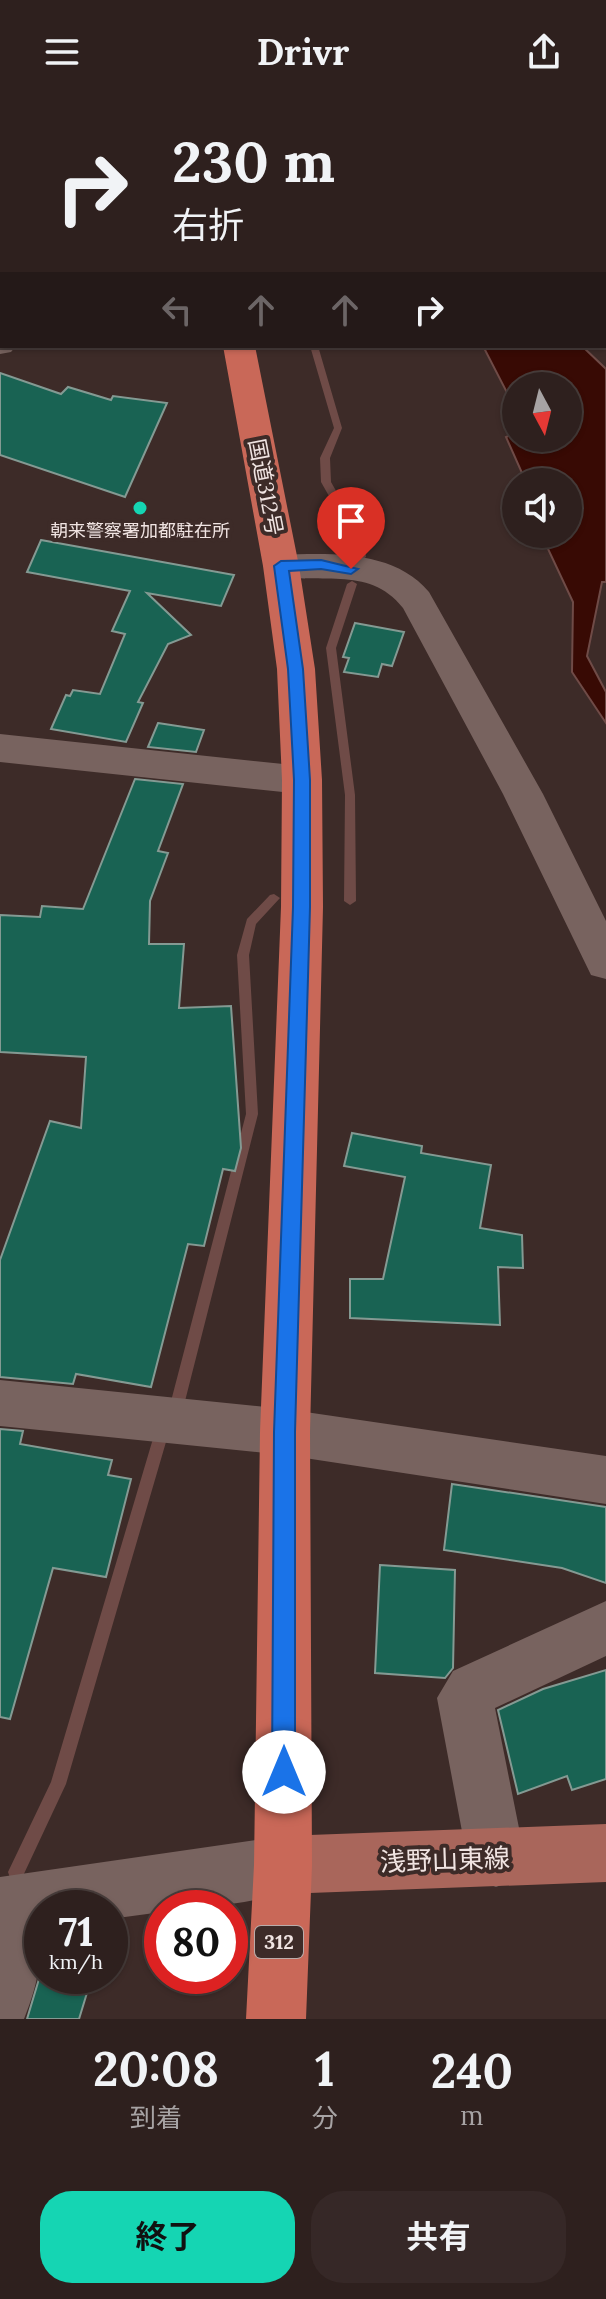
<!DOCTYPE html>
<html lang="ja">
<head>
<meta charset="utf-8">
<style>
  body { margin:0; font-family:Lora,"Noto Sans JP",serif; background:#362827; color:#f1f3f6; height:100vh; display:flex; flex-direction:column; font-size:30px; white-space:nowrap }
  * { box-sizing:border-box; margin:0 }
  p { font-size:26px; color:#a7a3a4 }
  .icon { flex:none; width:44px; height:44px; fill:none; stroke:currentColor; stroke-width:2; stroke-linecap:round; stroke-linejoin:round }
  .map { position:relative; height:1915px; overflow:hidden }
  .details { display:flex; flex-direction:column; background:#2e201e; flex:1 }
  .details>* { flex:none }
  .banner { position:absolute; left:0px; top:0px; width:606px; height:244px; box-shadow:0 2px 6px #0004,0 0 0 2px #493e3c; background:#2e201e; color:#f1f3f6; overflow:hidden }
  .needle { width:52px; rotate:173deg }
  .buttons { position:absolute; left:502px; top:268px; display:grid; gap:16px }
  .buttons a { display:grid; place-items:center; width:80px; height:80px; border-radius:50%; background:#2e201e; box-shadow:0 2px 6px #0004,0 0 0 2px #493e3c; font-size:40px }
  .speed { position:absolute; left:24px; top:1786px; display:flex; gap:16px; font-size:40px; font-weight:700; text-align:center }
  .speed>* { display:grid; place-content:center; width:104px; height:104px; border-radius:50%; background:#2e201e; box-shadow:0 2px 6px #0004,0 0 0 2px #493e3c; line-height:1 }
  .speed small { font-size:20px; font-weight:400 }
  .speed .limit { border:12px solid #d22; background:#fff; color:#111 }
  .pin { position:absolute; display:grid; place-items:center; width:68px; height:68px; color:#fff; margin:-82px -34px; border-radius:50% 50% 50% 0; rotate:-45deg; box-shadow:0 0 8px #0007 }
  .pin .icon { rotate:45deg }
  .me { position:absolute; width:88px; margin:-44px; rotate:0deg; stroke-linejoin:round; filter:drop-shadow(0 0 6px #0008) }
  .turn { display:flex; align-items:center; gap:28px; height:168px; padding:0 40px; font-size:36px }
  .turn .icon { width:104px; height:104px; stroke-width:2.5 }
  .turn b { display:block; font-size:56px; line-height:68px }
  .lanes { display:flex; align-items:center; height:76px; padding:0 40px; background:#0003; justify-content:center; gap:40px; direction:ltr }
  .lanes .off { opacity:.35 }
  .eta { display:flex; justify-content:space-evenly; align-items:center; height:136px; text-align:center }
  .eta b { font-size:48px; font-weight:700; line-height:56px }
  .cta { display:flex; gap:16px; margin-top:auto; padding:16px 40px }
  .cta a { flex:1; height:92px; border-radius:32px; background:#15d5b3; color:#111; font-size:32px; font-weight:700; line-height:92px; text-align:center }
  .cta a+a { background:#362827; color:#f1f3f6 }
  header { display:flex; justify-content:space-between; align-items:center; height:104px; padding:0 40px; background:#2e201e; font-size:36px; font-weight:700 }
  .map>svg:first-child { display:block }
  .water { fill:#380a04; stroke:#6f4b47; stroke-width:2 }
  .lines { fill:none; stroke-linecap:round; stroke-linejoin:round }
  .stream { fill:#6f4b47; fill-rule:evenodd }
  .building { fill:#196353; stroke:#849a93; stroke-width:2 }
  .minor { fill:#78635f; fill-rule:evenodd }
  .major { fill:#a9665b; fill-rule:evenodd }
  .highway { fill:#c96858; fill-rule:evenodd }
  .route { fill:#1a73e8; stroke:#114b97; stroke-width:2 }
  .poi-dot { fill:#15d5b3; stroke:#3d2b28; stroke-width:3 }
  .labels { text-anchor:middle; stroke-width:8; stroke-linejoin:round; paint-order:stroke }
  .far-poi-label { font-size:18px; fill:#f0e4e2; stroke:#3d2b28 }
  .shield { fill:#3d2b28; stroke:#baacaa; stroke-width:2 }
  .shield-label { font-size:20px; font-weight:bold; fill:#f0e4e2 }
  .street-label { font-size:22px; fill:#f0e4e2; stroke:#3d2b28 }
  .near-street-label { font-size:26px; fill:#f0e4e2; stroke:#3d2b28 }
</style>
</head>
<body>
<header><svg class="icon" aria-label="menu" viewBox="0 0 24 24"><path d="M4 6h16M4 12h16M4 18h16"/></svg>Drivr<svg class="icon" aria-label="share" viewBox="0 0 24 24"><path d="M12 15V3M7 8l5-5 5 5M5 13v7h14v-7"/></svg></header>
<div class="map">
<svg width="606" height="1915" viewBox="0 0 606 1915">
  <rect width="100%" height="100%" fill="#3d2b28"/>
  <!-- water -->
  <path class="water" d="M483,242H582L606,265V478H602L587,552L606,588V619L572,568L573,498L541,430H568V378H526L506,333L516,329V334H568V282H516V306Z"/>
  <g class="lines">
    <!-- stream -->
    <g class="stream">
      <path d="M310,242H318L342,324L330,354L331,378L364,436L366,453L361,456L356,453L354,436L321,378L320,354L334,324Z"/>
      <path d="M352,477L357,480L336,544L355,691L356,797L350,801L344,797L345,691L326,544L347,480Z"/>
      <path d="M274,790L280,794L256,820L249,851L258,1010L184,1301L182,1305L177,1307L172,1305L170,1301L246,1010L237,851L247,815L270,791Z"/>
      <path d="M159,1332L164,1333L166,1338L66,1680L22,1774L16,1776L10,1774L8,1768L51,1678L152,1338L154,1333Z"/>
    </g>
  </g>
  <!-- building -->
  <g class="building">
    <path d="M0,269L61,290L68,283L111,296L113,292L167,299L125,393L0,351Z"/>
    <path d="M41,436L234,471L221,502L147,489L191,531L168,540L138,598L143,599L126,638L51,625L66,591L70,592L73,586L100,590L125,530L112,527L130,487L27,468Z"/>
    <path d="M355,519L404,528L392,562L382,560L378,573L344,568L349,554L343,553Z"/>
    <path d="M158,619L204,626L196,648L148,643Z"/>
    <path d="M135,675L183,680L158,747L168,749L150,797L149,840H184L179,904L231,902L241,1044L235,1067L223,1065L204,1142L188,1140L151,1283L76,1270L73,1280L0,1273V1156L50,1017L81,1024L86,953L0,948V811L40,813L42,802L83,805Z"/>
    <path d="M352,1029L422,1042L421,1049L491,1061L480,1124L522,1131L523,1164L498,1163L500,1221L350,1214V1175H383L405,1073L344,1062Z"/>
    <path d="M0,1325L23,1327L20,1340L112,1356L108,1371L131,1375L106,1473L53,1464L10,1615L0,1613Z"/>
    <path d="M452,1380L606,1403V1479L562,1464L444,1446Z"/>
    <path d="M380,1461L455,1466L453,1564L445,1574L375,1569Z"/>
    <path d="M606,1566V1675L572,1686L567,1672L518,1690L498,1606L543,1585Z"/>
    <path d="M42,1865V1872H67L90,1879L79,1915H27Z"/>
  </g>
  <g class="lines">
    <!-- minor -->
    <g class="minor">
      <path d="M119,0H147L118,2Z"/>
      <path d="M548,0H576L577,2H549Z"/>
      <rect x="0" y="44" width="2" height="17"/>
      <path d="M604,73L606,74V94L604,93Z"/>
      <path d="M0,230L2,242H16L11,248L0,250Z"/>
      <path d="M281,451C330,449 394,446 429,488L543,690L606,817V875L591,871L503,690L403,504C368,459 316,483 269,470L263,462L269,454Z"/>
      <path d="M0,630L302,662L316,666L322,676L316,686L302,690L0,658Z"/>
      <path d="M0,1276L285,1305L606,1352V1400L285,1351L0,1322Z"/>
      <path d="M606,1497V1552L495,1604L525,1754L517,1775L496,1783L475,1775L467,1754L437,1594L453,1567Z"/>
      <path d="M283,1732L304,1740L312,1761L304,1782C261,1799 208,1804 162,1804V1808L110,1815V1804H42C42,1849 41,1873 24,1915H0V1773Z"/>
    </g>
    <!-- major -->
    <path class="major" d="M606,1720V1778L283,1790L262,1782L254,1761L262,1740L283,1732Z"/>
    <!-- highway -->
    <g class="highway">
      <rect x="180" y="0" width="28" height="2"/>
      <path d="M223,242H255L299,462L315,565L322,676L323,803L310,1328L312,1761L306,1915H246L254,1761L260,1328L281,803L282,676L277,565L263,462Z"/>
    </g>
  </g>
  <!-- route -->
  <path class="route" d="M321,456L358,465L351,470L321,465L289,467L303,565L310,676V803L295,1328V1668L292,1676L284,1680L275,1676L272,1668L274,1328L293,803L294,676L288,565L274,462L281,457Z"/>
  <!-- markers -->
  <circle class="poi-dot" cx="140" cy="404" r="8"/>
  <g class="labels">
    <!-- far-poi labels -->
    <g class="far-poi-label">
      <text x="140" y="433">朝来警察署加都駐在所</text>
    </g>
    <!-- shield labels -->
    <rect class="shield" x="255" y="1822" width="48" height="32" rx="6"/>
    <g class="shield-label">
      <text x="279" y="1845">312</text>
    </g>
    <!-- street labels -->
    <g class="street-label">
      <text transform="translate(266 383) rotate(79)" y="8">国道312号</text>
    </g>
    <!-- near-street labels -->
    <g class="near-street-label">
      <text transform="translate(445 1756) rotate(-2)" y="9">浅野山東線</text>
    </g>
  </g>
</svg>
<div class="buttons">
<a><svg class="needle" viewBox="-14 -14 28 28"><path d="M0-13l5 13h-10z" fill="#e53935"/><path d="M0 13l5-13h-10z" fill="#a7a3a4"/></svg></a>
<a><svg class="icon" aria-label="sound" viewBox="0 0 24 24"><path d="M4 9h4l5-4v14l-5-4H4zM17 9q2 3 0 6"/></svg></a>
</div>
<div class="speed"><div>71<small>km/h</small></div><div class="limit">80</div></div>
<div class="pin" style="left:351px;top:465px;background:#d93025"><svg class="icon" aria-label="arrive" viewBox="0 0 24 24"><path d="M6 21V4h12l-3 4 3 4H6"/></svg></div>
<svg class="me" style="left:284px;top:1668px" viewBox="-20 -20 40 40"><circle r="19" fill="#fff"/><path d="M0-13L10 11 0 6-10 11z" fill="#1a73e8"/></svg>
<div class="banner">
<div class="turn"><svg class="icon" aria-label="right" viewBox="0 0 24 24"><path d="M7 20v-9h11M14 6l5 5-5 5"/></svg><div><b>230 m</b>右折</div></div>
<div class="lanes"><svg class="icon off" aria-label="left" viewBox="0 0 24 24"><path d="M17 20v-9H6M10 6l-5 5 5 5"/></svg><svg class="icon off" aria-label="ahead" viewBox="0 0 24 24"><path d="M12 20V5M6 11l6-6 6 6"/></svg><svg class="icon off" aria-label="ahead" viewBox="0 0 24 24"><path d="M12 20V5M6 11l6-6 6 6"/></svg><svg class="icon" aria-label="right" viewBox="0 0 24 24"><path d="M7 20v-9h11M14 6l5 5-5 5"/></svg></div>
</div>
</div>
<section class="details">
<div class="eta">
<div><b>20:08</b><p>到着</p></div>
<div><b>1</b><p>分</p></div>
<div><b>240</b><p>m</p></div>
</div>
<div class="cta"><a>終了</a><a>共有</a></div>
</section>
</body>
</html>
